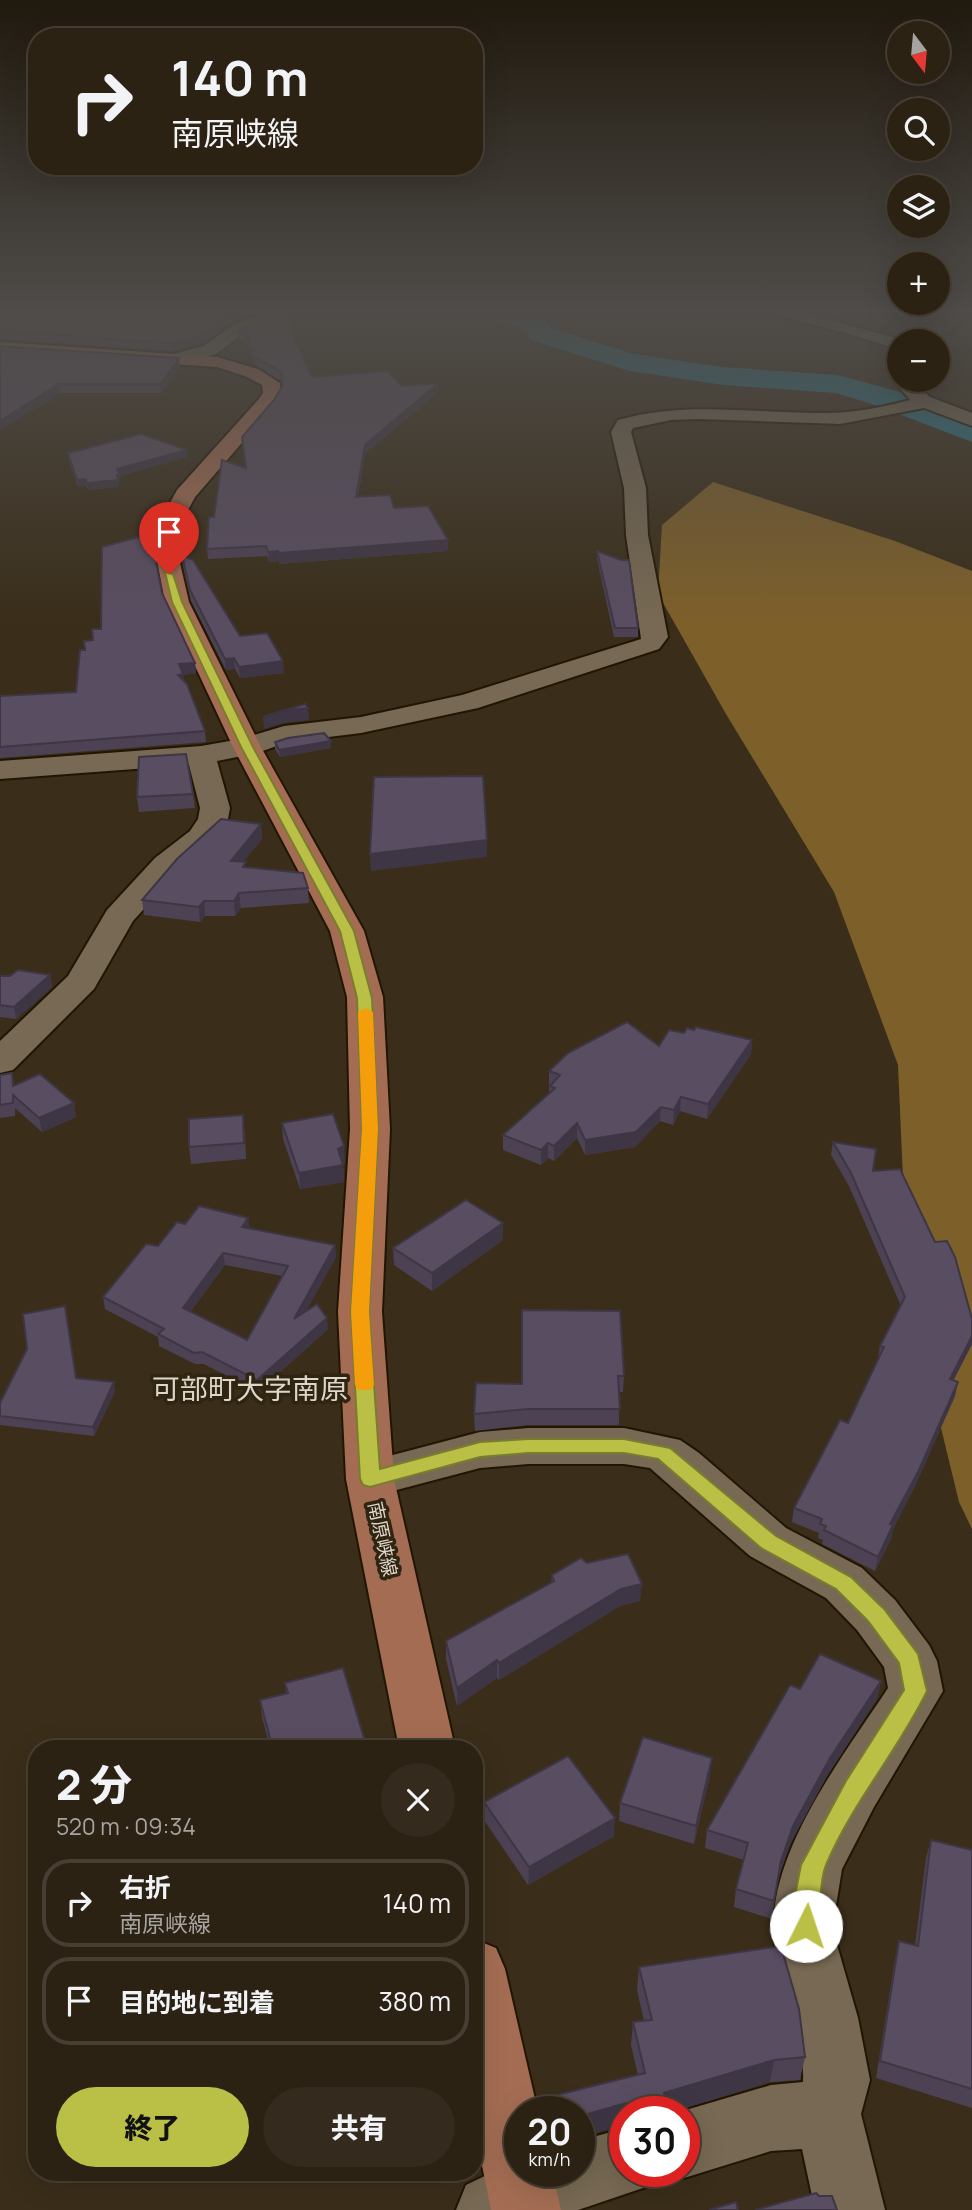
<!DOCTYPE html>
<html lang="ja">
<head>
<meta charset="utf-8">
<style>
  body { margin:0; font-family:Manrope,"Noto Sans JP",sans-serif; background:#342a1d; color:#f1f3f6; height:100vh; display:flex; flex-direction:column; font-size:26px; white-space:nowrap }
  * { box-sizing:border-box; margin:0 }
  p { font-size:23px; color:#a6a4a0 }
  .icon { flex:none; width:38px; height:38px; fill:none; stroke:currentColor; stroke-width:2; stroke-linecap:round; stroke-linejoin:round }
  .map { position:relative; flex:1; overflow:hidden }
  .panel { position:absolute; left:28px; top:1740px; width:455px; height:441px; display:flex; flex-direction:column; background:#2c2214; border-radius:28px; box-shadow:0 7px 28px #0002,0 0 0 2px #483f34 }
  .panel>* { flex:none }
  .guide { position:absolute; left:28px; top:28px; width:455px; height:147px; border-radius:28px; box-shadow:0 7px 28px #0002,0 0 0 2px #483f34; background:#2c2214; color:#f1f3f6; overflow:hidden }
  .needle { width:46px; rotate:164deg }
  .fabs { position:absolute; left:887px; top:21px; display:grid; gap:14px }
  .fabs a { display:grid; place-items:center; width:63px; height:63px; border-radius:50%; background:#2c2214; box-shadow:0 7px 28px #0002,0 0 0 2px #483f34; font-size:35px }
  .speed { position:absolute; left:504px; top:2096px; display:flex; gap:14px; font-size:35px; font-weight:700; text-align:center }
  .speed>* { display:grid; place-content:center; width:91px; height:91px; border-radius:50%; background:#2c2214; box-shadow:0 7px 28px #0002,0 0 0 2px #483f34; line-height:1 }
  .speed small { font-size:18px; font-weight:400 }
  .speed .limit { border:10px solid #d22; background:#fff; color:#111 }
  .pin { position:absolute; display:grid; place-items:center; width:60px; height:60px; color:#fff; margin:-72px -30px; border-radius:50% 50% 50% 0; rotate:-45deg; box-shadow:0 0 7px #0007 }
  .pin .icon { rotate:45deg }
  .me { position:absolute; width:77px; margin:-38px; rotate:4deg; stroke-linejoin:round; filter:drop-shadow(0 0 5px #0008) }
  .turn { display:flex; align-items:center; gap:24px; height:147px; padding:0 28px; font-size:32px }
  .turn .icon { width:91px; height:91px; stroke-width:2.5 }
  .turn b { display:block; font-size:49px; line-height:60px }
  .round { display:grid; place-items:center; flex:none; width:74px; height:74px; border-radius:37px; background:#342a1d }
  .headline { display:flex; align-items:center; justify-content:space-between; height:119px; padding:0 28px }
  h1 { font-size:42px; font-weight:800; line-height:52px }
  .button { display:flex; gap:14px; margin-top:auto; padding:14px 28px }
  .button a { flex:1; height:80px; border-radius:42px; background:#bac046; color:#111; font-size:28px; font-weight:800; line-height:80px; text-align:center }
  .button a+a { background:#342a1d; color:#f1f3f6 }
  ul { padding:0; list-style:none }
  li { display:flex; align-items:center; gap:21px; height:88px; margin:0 14px 10px; padding:0 14px; border:4px solid #483f34; border-radius:28px }
  li div { flex:1 }
  li b { display:block; font-size:26px }
  li em { font-style:normal }
  .map>svg:first-child { display:block }
  .forest { fill:#7d5f2a }
  .lines { fill:none; stroke-linecap:round; stroke-linejoin:round }
  .river { fill:#28758a; fill-rule:evenodd }
  .minor-casing { stroke:#211604; stroke-width:4 }
  .major-casing { stroke:#211604; stroke-width:4 }
  .minor { fill:#776953; fill-rule:evenodd }
  .major { fill:#a46d53; fill-rule:evenodd }
  .wall { fill:#4d4253; fill-rule:evenodd }
  .shaded-wall { fill:#3e3644 }
  .building { fill:#594d61; stroke:#3e3644; stroke-width:2; fill-rule:evenodd }
  .route { fill:#bac046; stroke:#797d2e; stroke-width:2 }
  .slow { fill:#f59e0b }
  .labels { text-anchor:middle; stroke-width:7; stroke-linejoin:round; paint-order:stroke }
  .street-label { font-size:19px; fill:#ded6ca; stroke:#302511 }
  .near-quarter-label { font-size:28px; fill:#ded6ca; stroke:#302511 }
</style>
</head>
<body>
<div class="map">
<svg width="972" height="2210" viewBox="0 0 972 2210">
  <rect width="100%" height="100%" fill="#3a2e1a"/>
  <!-- forest -->
  <path class="forest" d="M713,482L895,541L972,571V1529L959,1502L908,1292L898,1065L834,892L726,714L658,594L662,525Z"/>
  <g class="lines">
    <!-- river -->
    <path class="river" d="M487,312C510,312 537,306 551,328L634,354L723,367L838,375L900,392L972,420V442L878,406L836,393L723,385L630,371L531,340L524,329L490,318Z"/>
    <!-- minor casing -->
    <g class="minor-casing">
      <g id="minor">
        <path d="M255,312H271L273,318L246,332L216,354L179,363L170,358L173,354L204,346L234,324L256,316Z"/>
        <path d="M775,312H801L906,341H900V350L849,334L777,315Z"/>
        <path d="M900,375V380H911L930,397L972,413V426L924,408L840,424L698,419L671,420L633,428L631,432L646,488L648,535L668,637L659,649L478,708L361,733L288,742L257,753L217,761L230,808L228,819L217,837L177,872L133,921L94,989L13,1070L0,1073V1041L68,976L107,910L155,858L190,831L198,819L200,808L189,765L0,779V761L201,746L241,739L284,726L361,717L462,695L641,639L626,535L624,488L611,432L618,420C688,400 755,414 826,413C854,413 883,407 910,400L893,380Z"/>
        <path d="M528,1428H624L680,1440L699,1453L786,1528L862,1568L895,1600L929,1645L937,1661L943,1691L874,1807L842,1869L836,1906L837,1945L858,2018L870,2080L861,2114L885,2210H815L802,2149L771,2151L684,2178L669,2172H684V2112H679L771,2085L803,2082C805,2036 783,1991 775,1947C761,1860 843,1757 888,1688L884,1667L857,1630L826,1598L750,1556L650,1468L624,1464H528L480,1468L370,1497L353,1492L346,1479L353,1466L370,1461L480,1432Z"/>
        <path d="M625,2128V2172H655L649,2186L578,2210H456L466,2185L520,2159V2172H579V2141Z"/>
      </g>
    </g>
    <!-- major casing -->
    <g class="major-casing">
      <g id="major">
        <path d="M0,342L217,357L258,369L280,383L281,393L273,407L195,497L180,525L177,550L189,602L261,747L364,931L383,997L390,1129L382,1312L394,1479L455,1748H399L346,1479L338,1312L350,1129L347,997L330,931L233,747L165,602L155,550L158,525L177,490L258,400L263,393L262,385L245,376L217,367L0,352Z"/>
        <path d="M474,1939L496,1948L505,1969L538,2112H520V2172H552L561,2210H491L474,2126Z"/>
      </g>
    </g>
    <!-- minor -->
    <use href="#minor" class="minor"/>
    <!-- major -->
    <use href="#major" class="major"/>
  </g>
  <!-- wall -->
  <g class="wall">
    <path d="M0,312H254L253,314L232,322L205,342L173,351L0,339Z"/>
    <path d="M273,312H288L291,333L312,377L402,386L438,392L365,454L358,497L394,508L448,551L279,564V561L269,562L267,556L208,559L207,549L214,517L245,468L274,400L282,386L281,381L255,365L245,340H239L238,332L273,313Z"/>
    <path d="M0,346L180,367L161,393H60Z"/>
    <path d="M187,450V457L120,476V482H118L119,487L88,490L86,486L78,487L69,461L68,453Z"/>
    <path d="M597,551L638,628V637H614L597,559Z"/>
    <path d="M182,555L240,636L284,673L240,678L235,669L226,670L191,601L183,566Z"/>
    <path d="M162,593L195,663L196,673L183,675L184,680L205,731L206,742L0,758V696L76,692L85,650L101,629Z"/>
    <path d="M331,741V748L280,757L275,749V742Z"/>
    <path d="M193,794L195,808L139,812L137,797Z"/>
    <path d="M261,824L262,839L243,862L246,867L308,888L309,903L241,908L235,916H205L200,922L144,915L142,900Z"/>
    <path d="M50,975L52,987L16,1019L0,1017V976Z"/>
    <path d="M684,1033L752,1040L751,1054L707,1119L680,1111L673,1125L660,1121L635,1147L585,1155L577,1138L554,1161L548,1158L541,1165L503,1150V1135L549,1093V1071L659,1046Z"/>
    <path d="M12,1073L14,1085L74,1103L76,1117L42,1132L15,1108V1116L0,1118V1075Z"/>
    <path d="M282,1123L345,1162L343,1164L344,1182L300,1189L283,1139Z"/>
    <path d="M245,1131L246,1159L191,1164L189,1147Z"/>
    <path d="M833,1142L873,1171L972,1319V1344L953,1381L955,1396L915,1486L893,1529L891,1539L875,1571L822,1544L823,1540L818,1538L819,1533L792,1522L794,1508L848,1423L878,1360L880,1346L901,1306L849,1186L831,1155Z"/>
    <path d="M248,1218L249,1228L336,1257L306,1311L328,1329L258,1392L204,1364H195L159,1346L158,1337L105,1309L103,1297L158,1246L185,1224ZM225,1265L282,1276L247,1340L190,1312Z"/>
    <path d="M503,1240L432,1291L394,1265L393,1248Z"/>
    <path d="M624,1376L623,1392H619V1425H528L475,1431L474,1414L522,1384Z"/>
    <path d="M76,1378L115,1391L94,1436L0,1425V1403Z"/>
    <path d="M587,1563L640,1601L620,1606L499,1680L497,1678L457,1706L446,1659V1641L551,1583L552,1575Z"/>
    <path d="M881,1681L877,1699L827,1776L790,1844L778,1879L772,1919L734,1907L736,1889L744,1860L705,1848L707,1830L800,1689Z"/>
    <path d="M285,1683L367,1748H270L262,1717L260,1700L286,1694Z"/>
    <path d="M710,1776L694,1844L619,1821L620,1803Z"/>
    <path d="M484,1802L614,1836L528,1885L484,1820Z"/>
    <path d="M931,1840L972,1850V2108L876,2078L895,1959L899,1941L915,1946L926,1858Z"/>
    <path d="M639,1967L805,2057L800,2080L770,2082L672,2112H625V2126L579,2112H553V2096L638,2075L631,2045L633,2022L644,2021L637,1990Z"/>
  </g>
  <!-- shaded-wall -->
  <g class="shaded-wall">
    <path d="M238,312H254L253,314L232,322L205,342L173,351L172,343Z"/>
    <path d="M179,358L180,367L161,393L160,384Z"/>
    <path d="M438,383V392L365,454L356,507V497L365,445Z"/>
    <path d="M59,384L60,393L0,431V421Z"/>
    <path d="M187,450V457L120,476V482H118L119,487L88,490L87,483L117,469Z"/>
    <path d="M85,479L86,486L78,487L77,480Z"/>
    <path d="M448,540V551L279,564V553Z"/>
    <path d="M278,551L279,561L269,562L268,552Z"/>
    <path d="M234,658L235,669L226,670L225,659Z"/>
    <path d="M283,661L284,673L240,678L239,667Z"/>
    <path d="M195,663L196,673L183,675L184,685L178,675L179,664Z"/>
    <path d="M308,708L309,720L283,723L264,729L263,717L282,711Z"/>
    <path d="M331,741V748L280,757L279,750Z"/>
    <path d="M261,824L262,839L232,875L231,861Z"/>
    <path d="M487,840V857L371,871L370,854Z"/>
    <path d="M239,893L241,908L235,916L234,901Z"/>
    <path d="M204,901L205,916L200,922L199,907Z"/>
    <path d="M50,975L52,987L16,1019L14,1007Z"/>
    <path d="M752,1040L751,1054L707,1119L708,1104Z"/>
    <path d="M681,1097L680,1111L673,1125L674,1110Z"/>
    <path d="M74,1103L76,1117L42,1132L39,1118Z"/>
    <path d="M661,1107L660,1121L635,1147L585,1155V1140Z"/>
    <path d="M577,1123V1138L554,1161V1146Z"/>
    <path d="M548,1143V1158L541,1165V1150Z"/>
    <path d="M344,1146L345,1162L339,1166L338,1149Z"/>
    <path d="M343,1165L344,1182L300,1189L299,1173Z"/>
    <path d="M248,1218L250,1229L242,1227Z"/>
    <path d="M503,1223V1240L432,1291V1273Z"/>
    <path d="M335,1245L336,1257L295,1331L294,1319Z"/>
    <path d="M223,1253L225,1265L184,1320L183,1308Z"/>
    <path d="M327,1318L328,1329L258,1392L257,1380Z"/>
    <path d="M972,1336V1344L947,1393L950,1379Z"/>
    <path d="M114,1382L115,1391L94,1436L93,1427Z"/>
    <path d="M958,1382L955,1396L915,1486L893,1529L891,1539L875,1571L878,1557L890,1524Z"/>
    <path d="M642,1584L640,1601L620,1606L499,1680V1663L621,1589Z"/>
    <path d="M497,1660V1678L457,1706V1688Z"/>
    <path d="M881,1681L877,1699L827,1776L790,1844L778,1879L781,1861L793,1826L830,1758Z"/>
    <path d="M291,1741V1748H272V1746Z"/>
    <path d="M712,1758L710,1776L694,1844L696,1826Z"/>
    <path d="M615,1818L614,1836L528,1885L529,1867Z"/>
    <path d="M774,2060L770,2082L672,2112H643L664,2093Z"/>
    <path d="M626,2103L624,2125L579,2138L580,2116Z"/>
    <path d="M129,2172H152L131,2183Z"/>
  </g>
  <!-- building -->
  <g class="building">
    <path d="M0,312H238L232,314L204,334L172,343L0,331Z"/>
    <path d="M274,312H288L291,325H288L312,377L388,371L402,386L438,383L365,445L356,497L390,495L394,508L428,506L448,540L279,553L278,551L268,552L266,546L207,549L209,517H214L222,460L246,468L242,437L274,400L283,385L281,372L255,357L245,332H238Z"/>
    <path d="M0,346L179,358L160,384H59L0,421Z"/>
    <path d="M141,434L187,450L117,469L120,475H117L118,480L87,483L85,479L77,480L68,453Z"/>
    <path d="M139,537L152,542L162,593L195,663L179,664L183,674L178,675L187,684L205,731L0,747V696L76,692L80,650H85L84,641L93,640L92,629H101L102,547Z"/>
    <path d="M597,551L621,560H629L638,628H615Z"/>
    <path d="M182,555L193,560L240,636L267,633L283,661L239,667L234,658L225,659L190,590Z"/>
    <path d="M305,704L308,708L282,711L263,717Z"/>
    <path d="M324,733L331,741L279,750L275,742L288,738Z"/>
    <path d="M186,754L193,794L137,797L139,757Z"/>
    <path d="M483,776L487,840L370,854L374,777Z"/>
    <path d="M221,819L261,824L231,861L246,862L243,867L303,873L308,888L239,893L234,901H204L199,907L142,900L177,859Z"/>
    <path d="M18,970L50,975L14,1007L0,1005V976H10Z"/>
    <path d="M627,1022L659,1046L669,1030L684,1033L687,1028L694,1030L696,1027L752,1040L708,1104L681,1097L674,1110L661,1107L636,1132L585,1140L577,1123L554,1146L548,1143L541,1150L503,1135L555,1088L550,1086L560,1075L549,1071L568,1053Z"/>
    <path d="M12,1073L13,1086L40,1074L74,1103L39,1118L13,1095V1103L0,1105V1075Z"/>
    <path d="M333,1114L344,1146L338,1149L343,1165L299,1173L282,1123Z"/>
    <path d="M243,1115L244,1143L189,1147V1119Z"/>
    <path d="M833,1142L876,1149L873,1171L900,1169L935,1242L947,1241L955,1257L972,1319V1336L950,1379L958,1382L918,1472L890,1524L893,1525L878,1557L824,1530L826,1526L820,1524L822,1519L794,1508L840,1420L848,1423L884,1347L880,1346L905,1297L851,1173Z"/>
    <path d="M466,1200L503,1223L432,1273L393,1248Z"/>
    <path d="M199,1206L248,1218L242,1227L335,1245L294,1319L317,1304L327,1318L257,1380L202,1352L194,1353L158,1334L164,1329L103,1297L146,1244L158,1246L177,1222L185,1224ZM223,1253L288,1266L247,1340L183,1308Z"/>
    <path d="M65,1306L76,1378L114,1382L93,1427L0,1416V1403L27,1349L23,1314Z"/>
    <path d="M522,1310L620,1311L624,1376H618L620,1409H528L474,1414L476,1383L522,1384Z"/>
    <path d="M628,1554L642,1584L621,1589L499,1663L497,1660L457,1688L446,1641L554,1581L552,1575L581,1558L587,1563Z"/>
    <path d="M820,1654L881,1681L830,1758L793,1826L781,1861L774,1901L736,1889L748,1843L707,1830L790,1685L800,1689Z"/>
    <path d="M343,1668L367,1748H293L291,1741L272,1746L260,1700L288,1693L285,1683Z"/>
    <path d="M643,1737L712,1758L696,1826L620,1803Z"/>
    <path d="M568,1756L615,1818L529,1867L484,1802Z"/>
    <path d="M931,1840L972,1850V2089L880,2061L899,1941L918,1946Z"/>
    <path d="M781,1946L799,2009L805,2057L774,2060L664,2093L668,2106L643,2112H630V2106L626,2103L580,2116L579,2118V2112H558L553,2096L645,2073L633,2022L652,2020L639,1967Z"/>
    <path d="M816,2193L819,2196H832L837,2210H755Z"/>
    <path d="M736,2202L738,2210H709Z"/>
  </g>
  <!-- sky -->
  <linearGradient id="sky" x2="0" y2="1"><stop stop-color="#20190e"/><stop offset="0.5" stop-color="#4f4c49"/><stop offset="1" stop-color="#4f4c49" stop-opacity="0"/></linearGradient>
  <rect width="972" height="621" fill="url(#sky)"/>
  <!-- route -->
  <path class="route" d="M165,572L173,574L182,602L253,747L354,931L372,998L378,1129L369,1312L380,1469L480,1442L528,1439H624L670,1448L776,1536L851,1577L884,1609L918,1654L927,1691C898,1751 852,1803 826,1865C817,1887 824,1913 815,1934L806,1937L797,1934L793,1926V1906L801,1865L846,1781L904,1690L899,1663L868,1621L836,1589L761,1548L658,1459L624,1453H528L480,1457L370,1487L363,1485L360,1479L351,1312L362,1129L357,998L340,931L241,747L172,602Z"/>
  <!-- slow -->
  <path class="slow" d="M366,1008L373,1012L378,1129L369,1312L374,1385L371,1390H358L355,1385L351,1312L362,1129L358,1012Z"/>
  <g class="labels">
    <!-- street labels -->
    <g class="street-label">
      <text transform="translate(383 1539) rotate(78)" y="7">南原峡線</text>
    </g>
    <!-- near-quarter labels -->
    <g class="near-quarter-label">
      <text x="250" y="1399">可部町大字南原</text>
    </g>
  </g>
</svg>
<div class="fabs">
<a><svg class="needle" viewBox="-14 -14 28 28"><path d="M0-13l5 13h-10z" fill="#e53935"/><path d="M0 13l5-13h-10z" fill="#a6a4a0"/></svg></a>
<a><svg class="icon" aria-label="search" viewBox="0 0 24 24"><circle cx="10" cy="10" r="6"/><path d="M15 15l6 6"/></svg></a>
<a><svg class="icon" aria-label="layers" viewBox="0 0 24 24"><path d="M12 4l9 5-9 5-9-5zM3 14l9 5 9-5"/></svg></a>
<a>+</a>
<a>−</a>
</div>
<div class="speed"><div>20<small>km/h</small></div><div class="limit">30</div></div>
<div class="pin" style="left:169px;top:574px;background:#d93025"><svg class="icon" aria-label="arrive" viewBox="0 0 24 24"><path d="M6 21V4h12l-3 4 3 4H6"/></svg></div>
<svg class="me" style="left:806px;top:1926px" viewBox="-20 -20 40 40"><circle r="19" fill="#fff"/><path d="M0-13L10 11 0 6-10 11z" fill="#bac046"/></svg>
<div class="guide">
<div class="turn"><svg class="icon" aria-label="right" viewBox="0 0 24 24"><path d="M7 20v-9h11M14 6l5 5-5 5"/></svg><div><b>140 m</b>南原峡線</div></div>
</div>
<section class="panel">
<div class="headline"><div><h1>2 分</h1><p>520 m · 09:34</p></div><a class="round"><svg class="icon" aria-label="close" viewBox="0 0 24 24"><path d="M6 6l12 12M18 6L6 18"/></svg></a></div>
<ul>
<li><svg class="icon" aria-label="right" viewBox="0 0 24 24"><path d="M7 20v-9h11M14 6l5 5-5 5"/></svg><div><b>右折</b><p>南原峡線</p></div><em>140 m</em></li>
<li><svg class="icon" aria-label="arrive" viewBox="0 0 24 24"><path d="M6 21V4h12l-3 4 3 4H6"/></svg><div><b>目的地に到着</b></div><em>380 m</em></li>
</ul>
<div class="button"><a>終了</a><a>共有</a></div>
</section>
</div>
</body>
</html>
